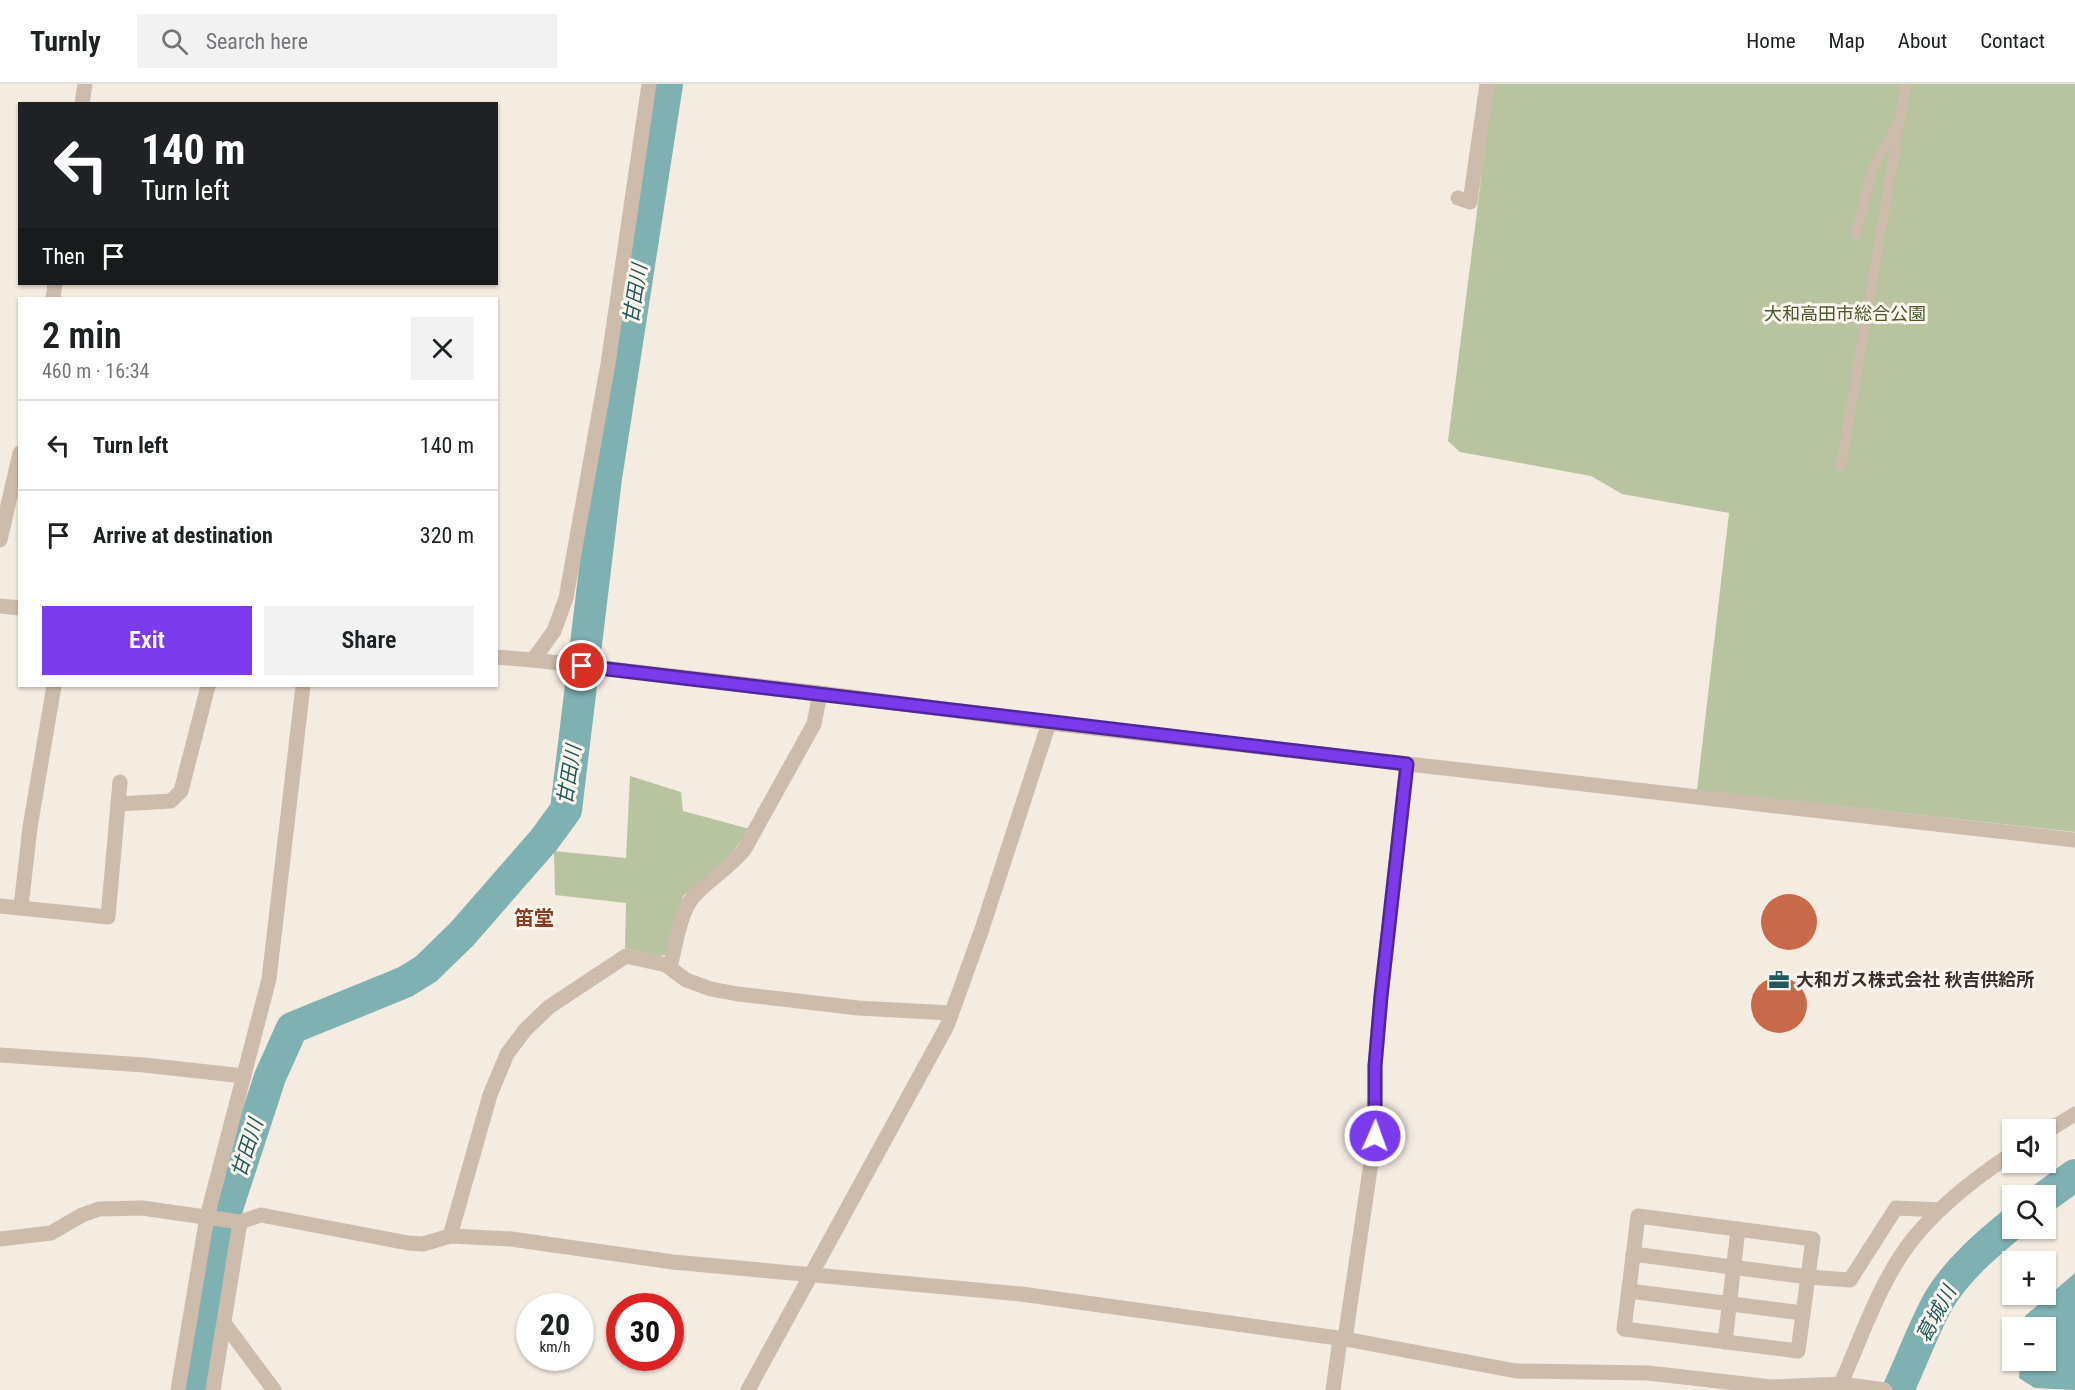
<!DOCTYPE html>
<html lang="en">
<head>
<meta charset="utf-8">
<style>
  body { margin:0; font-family:"Roboto Condensed","Noto Sans JP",sans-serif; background:#f2f2f2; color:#202124; height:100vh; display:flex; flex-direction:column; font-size:22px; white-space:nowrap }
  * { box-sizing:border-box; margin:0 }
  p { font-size:20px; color:#757577 }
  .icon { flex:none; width:33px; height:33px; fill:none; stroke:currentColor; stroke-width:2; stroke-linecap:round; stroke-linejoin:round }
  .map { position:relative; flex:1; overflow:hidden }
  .details { position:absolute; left:18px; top:213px; width:480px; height:390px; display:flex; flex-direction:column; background:#fff; border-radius:0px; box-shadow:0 2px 4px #0004 }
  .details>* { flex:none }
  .guide { position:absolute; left:18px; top:18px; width:480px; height:183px; border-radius:0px; box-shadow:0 2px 4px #0004; background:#202124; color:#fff; overflow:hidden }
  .controls { position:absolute; left:2002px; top:1035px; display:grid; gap:12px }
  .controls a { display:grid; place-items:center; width:54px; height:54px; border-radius:0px; background:#fff; box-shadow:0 2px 4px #0004; font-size:30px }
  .speed { position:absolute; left:516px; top:1209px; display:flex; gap:12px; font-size:30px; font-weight:700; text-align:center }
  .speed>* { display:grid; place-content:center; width:78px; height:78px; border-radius:50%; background:#fff; box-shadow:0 2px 4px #0004; line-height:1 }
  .speed small { font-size:15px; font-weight:400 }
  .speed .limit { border:9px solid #d22; background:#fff; color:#111 }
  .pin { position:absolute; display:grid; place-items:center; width:51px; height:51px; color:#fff; margin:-26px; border:3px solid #fff; border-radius:50%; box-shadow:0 2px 6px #0007 }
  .me { position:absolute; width:66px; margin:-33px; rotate:2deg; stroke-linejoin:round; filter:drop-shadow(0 0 4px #0008) }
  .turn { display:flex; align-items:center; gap:21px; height:126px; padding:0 24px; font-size:27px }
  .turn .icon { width:78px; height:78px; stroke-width:2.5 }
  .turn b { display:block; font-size:42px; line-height:51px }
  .then { display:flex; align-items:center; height:57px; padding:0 24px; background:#0003; gap:12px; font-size:22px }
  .round { display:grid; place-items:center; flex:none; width:63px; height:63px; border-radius:0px; background:#f2f2f2 }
  .head { display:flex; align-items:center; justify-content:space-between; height:102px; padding:0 24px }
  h1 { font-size:36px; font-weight:600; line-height:45px }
  .cta { display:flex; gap:12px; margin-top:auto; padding:12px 24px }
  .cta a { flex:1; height:69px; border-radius:0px; background:#7c3aed; color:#fff; font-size:24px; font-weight:600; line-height:69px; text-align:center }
  .cta a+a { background:#f2f2f2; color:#202124 }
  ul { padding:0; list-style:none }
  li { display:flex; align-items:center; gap:18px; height:90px; padding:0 24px; border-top:2px solid #e0e0e0 }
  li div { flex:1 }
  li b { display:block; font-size:22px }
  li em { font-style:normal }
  header { display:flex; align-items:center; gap:36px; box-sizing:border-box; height:84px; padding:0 30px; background:#fff; border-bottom:2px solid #e0e0e0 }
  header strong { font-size:28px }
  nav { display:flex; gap:33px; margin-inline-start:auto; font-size:21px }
  .search { width:420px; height:54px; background:#f2f2f2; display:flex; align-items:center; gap:15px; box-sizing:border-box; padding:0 21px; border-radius:0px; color:#757577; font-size:22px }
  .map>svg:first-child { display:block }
  .green { fill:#b8c4a0 }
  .water { fill:#7fb0b2 }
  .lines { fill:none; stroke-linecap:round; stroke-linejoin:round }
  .river { stroke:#7fb0b2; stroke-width:32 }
  .building { fill:#c8694b }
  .service { stroke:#cdbbac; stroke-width:10 }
  .minor { stroke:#cdbbac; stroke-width:15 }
  .tertiary { stroke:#cdbbac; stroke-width:15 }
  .route-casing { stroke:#51269a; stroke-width:15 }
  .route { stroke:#7c3aed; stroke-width:10 }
  .labels { text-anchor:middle; stroke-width:6; stroke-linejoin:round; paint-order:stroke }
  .park-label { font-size:18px; fill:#4a5a2e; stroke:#fbf5ee }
  .poi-label { font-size:18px; font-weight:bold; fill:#3b302b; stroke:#fbf5ee; text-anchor:start }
  .water-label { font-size:20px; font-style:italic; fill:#1f5a5e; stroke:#fbf5ee }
  .neighbourhood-label { font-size:20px; font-weight:bold; fill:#8c3b22; stroke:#fbf5ee }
</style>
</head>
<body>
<header>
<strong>Turnly</strong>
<div class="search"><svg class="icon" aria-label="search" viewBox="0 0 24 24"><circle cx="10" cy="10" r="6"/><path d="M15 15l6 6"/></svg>Search here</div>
<nav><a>Home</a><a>Map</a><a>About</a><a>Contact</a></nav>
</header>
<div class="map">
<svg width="2075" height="1306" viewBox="0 0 2075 1306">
  <rect width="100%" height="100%" fill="#f4ebe1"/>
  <!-- green -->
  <g class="green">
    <path d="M1493,0H2075V748L1697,706L1729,429L1622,410L1591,392L1460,368L1448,357Z"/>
    <path d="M630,692L681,708L683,727L750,745L730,771L683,812L666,871L658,872L625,864L626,819L555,811L554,767L626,774Z"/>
  </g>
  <!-- water -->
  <path class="water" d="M2075,1189V1306L2035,1304L2019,1294L2020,1277L2046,1276V1244L2024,1243L2025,1232Z"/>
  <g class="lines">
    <!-- river -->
    <g class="river">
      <path d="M2046,1112L2075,1091"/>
      <path d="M196,1306L220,1146L270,993L292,944L405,898L426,885L462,850L544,756L566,726L606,394L667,0"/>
      <path d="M1898,1306C1912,1276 1923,1245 1939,1216C1957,1186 1986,1161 2013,1139"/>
    </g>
  </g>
  <!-- building -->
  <g class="building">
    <circle cx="1789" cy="838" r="28"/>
    <circle cx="1779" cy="921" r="28"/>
  </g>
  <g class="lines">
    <!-- service -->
    <g class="service">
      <path d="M1856,150L1872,86L1897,40"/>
      <path d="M1841,382L1906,0"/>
    </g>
    <!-- minor -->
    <g class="minor">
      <path d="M82,20L85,0"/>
      <path d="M1458,114L1470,118L1487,0"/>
      <path d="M53,214L55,200"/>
      <path d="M0,456L20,369"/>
      <path d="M0,522L20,524"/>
      <path d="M496,573L533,576L554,547L566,514L608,280L649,0"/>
      <path d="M1049,639L2075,756"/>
      <path d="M118,720L171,717L181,707L208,602"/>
      <path d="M0,822L108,833L120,698"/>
      <path d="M21,823L30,743L54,602"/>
      <path d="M670,883C675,864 680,828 693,813C708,796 729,784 744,766L814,640L820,609"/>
      <path d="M0,971L144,981L244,992"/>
      <path d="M2046,1048L2075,1030"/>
      <path d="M1638,1132L1813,1155L1798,1267L1624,1245Z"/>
      <path d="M450,1152L490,1011L507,970L525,946L549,923L626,872L666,881L686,896L711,905L738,910L858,924L951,929"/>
      <path d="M0,1155L51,1149L82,1131L99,1125L142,1124L240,1138L261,1131L408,1159L423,1160L450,1152L511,1155L673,1178L1021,1210L1345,1255L1516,1287L1648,1289L1771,1303L1841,1300"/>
      <path d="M1633,1170L1808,1193L1850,1196L1896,1124L1940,1126"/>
      <path d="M1629,1207L1803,1229"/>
      <path d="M224,1239L274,1306"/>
      <path d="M1345,1255L1375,1052V982L1381,912L1407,680"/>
      <path d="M1725,1258L1738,1145"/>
      <path d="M178,1306L207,1133L269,895L303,602"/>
      <path d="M213,1306L240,1138"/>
      <path d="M1333,1306L1340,1255"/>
      <path d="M1838,1306C1860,1258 1877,1203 1909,1160C1936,1124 1975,1094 2013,1069"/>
    </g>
    <!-- tertiary -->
    <g class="tertiary">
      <path d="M533,576L820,609L1049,639L982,845L947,942L748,1306"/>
      <path d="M1841,1300L1885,1306"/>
    </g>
  </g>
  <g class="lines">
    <!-- route casing -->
    <g class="route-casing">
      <path id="route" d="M582,582L1407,680L1381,912L1375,982V1052"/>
    </g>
    <!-- route -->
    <use href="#route" class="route"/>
  </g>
  <!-- icons -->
  <defs>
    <g id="office-bare" transform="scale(1.62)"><path d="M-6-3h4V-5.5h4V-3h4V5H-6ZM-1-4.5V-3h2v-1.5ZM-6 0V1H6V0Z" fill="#1f5a5e" stroke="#fbf5ee" stroke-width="2.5" paint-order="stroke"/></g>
  </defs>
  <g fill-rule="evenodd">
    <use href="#office-bare" x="1779" y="896"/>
  </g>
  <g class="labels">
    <!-- park labels -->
    <g class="park-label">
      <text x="1845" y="236">大和高田市総合公園</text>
    </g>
    <!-- poi labels -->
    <g class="poi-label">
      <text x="1796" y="902">大和ガス株式会社 秋吉供給所</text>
    </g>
    <!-- water labels -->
    <g class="water-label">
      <text transform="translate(635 210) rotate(-81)" y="7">甘田川</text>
      <text transform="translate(569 691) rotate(-81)" y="7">甘田川</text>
      <text transform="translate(247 1064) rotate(-72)" y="7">甘田川</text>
      <text transform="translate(1936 1230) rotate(-62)" y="7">葛城川</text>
    </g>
    <!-- neighbourhood labels -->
    <g class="neighbourhood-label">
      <text x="534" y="841">笛堂</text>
    </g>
  </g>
</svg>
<div class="controls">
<a><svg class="icon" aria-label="sound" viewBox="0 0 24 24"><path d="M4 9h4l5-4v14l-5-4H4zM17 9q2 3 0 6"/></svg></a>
<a><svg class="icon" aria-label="search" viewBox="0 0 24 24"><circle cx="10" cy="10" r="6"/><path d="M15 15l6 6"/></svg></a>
<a>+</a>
<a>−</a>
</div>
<div class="speed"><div>20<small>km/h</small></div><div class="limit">30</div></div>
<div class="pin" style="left:582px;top:582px;background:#d93025"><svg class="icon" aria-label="arrive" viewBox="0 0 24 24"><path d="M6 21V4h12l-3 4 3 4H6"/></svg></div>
<svg class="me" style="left:1375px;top:1052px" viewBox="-20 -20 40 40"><circle r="17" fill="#7c3aed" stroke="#fff" stroke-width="3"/><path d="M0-11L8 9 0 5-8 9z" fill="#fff"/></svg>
<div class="guide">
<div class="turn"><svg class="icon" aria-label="left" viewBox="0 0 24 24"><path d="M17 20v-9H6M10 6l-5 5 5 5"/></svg><div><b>140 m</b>Turn left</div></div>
<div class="then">Then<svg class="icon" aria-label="arrive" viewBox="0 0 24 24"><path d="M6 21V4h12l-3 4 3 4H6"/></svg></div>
</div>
<section class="details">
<div class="head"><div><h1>2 min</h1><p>460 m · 16:34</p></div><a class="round"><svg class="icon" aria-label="close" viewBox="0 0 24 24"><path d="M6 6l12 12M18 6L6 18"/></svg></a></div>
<ul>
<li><svg class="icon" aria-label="left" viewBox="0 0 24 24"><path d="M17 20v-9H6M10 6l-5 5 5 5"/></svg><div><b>Turn left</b></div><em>140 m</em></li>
<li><svg class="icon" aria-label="arrive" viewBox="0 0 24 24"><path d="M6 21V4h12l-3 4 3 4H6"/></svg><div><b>Arrive at destination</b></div><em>320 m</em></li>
</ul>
<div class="cta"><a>Exit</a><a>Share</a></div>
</section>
</div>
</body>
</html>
